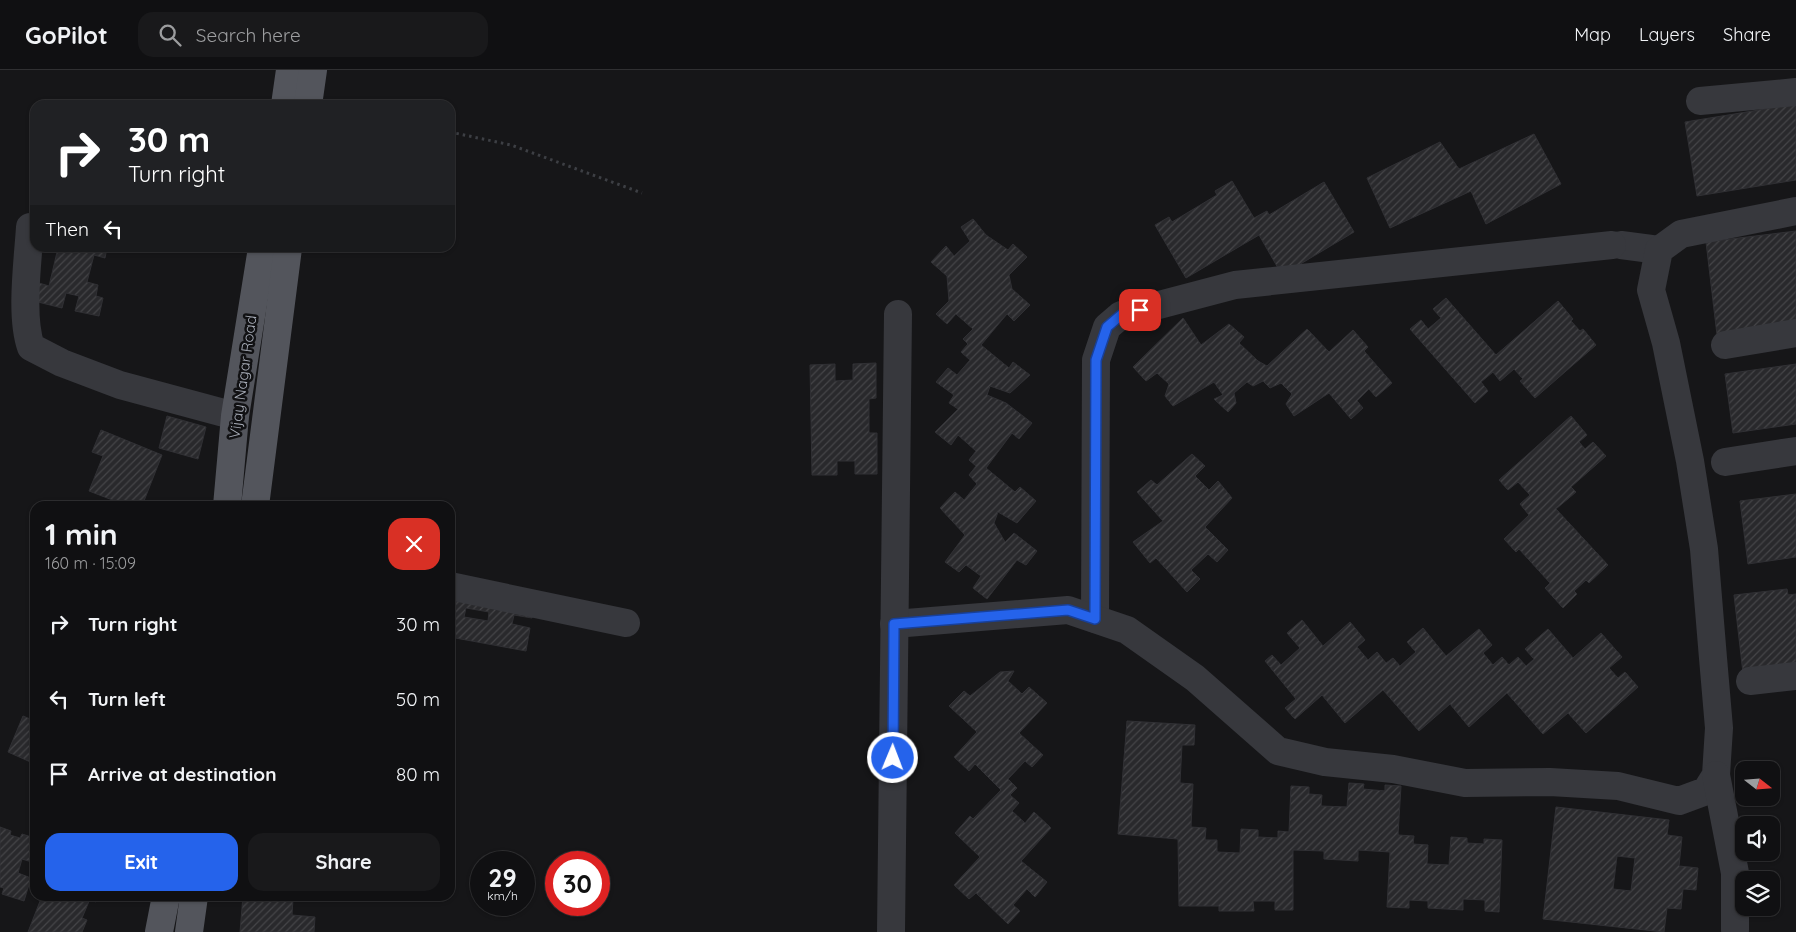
<!DOCTYPE html>
<html lang="en">
<head>
<meta charset="utf-8">
<style>
  body { margin:0; font-family:Quicksand,sans-serif; background:#19191b; color:#f1f3f6; height:100vh; display:flex; flex-direction:column; font-size:19px; white-space:nowrap }
  * { box-sizing:border-box; margin:0 }
  p { font-size:16px; color:#9c9d9f }
  .icon { flex:none; width:28px; height:28px; fill:none; stroke:currentColor; stroke-width:2; stroke-linecap:round; stroke-linejoin:round }
  .map { position:relative; flex:1; overflow:hidden }
  .panel { position:absolute; left:30px; top:431px; width:425px; height:400px; display:flex; flex-direction:column; background:#101012; border-radius:15px; box-shadow:0 1px 4px #0004,0 0 0 1px #303032 }
  .panel>* { flex:none }
  .hud { position:absolute; left:30px; top:30px; width:425px; height:152px; border-radius:15px; box-shadow:0 1px 4px #0004,0 0 0 1px #303032; background:#202124; color:#fff; overflow:hidden }
  .needle { width:32px; rotate:107deg }
  .controls { position:absolute; left:1735px; top:691px; display:grid; gap:10px }
  .controls a { display:grid; place-items:center; width:45px; height:45px; border-radius:10px; background:#101012; box-shadow:0 1px 4px #0004,0 0 0 1px #303032; font-size:25px }
  .speed { position:absolute; left:470px; top:781px; display:flex; gap:10px; font-size:25px; font-weight:700; text-align:center }
  .speed>* { display:grid; place-content:center; width:65px; height:65px; border-radius:50%; background:#101012; box-shadow:0 1px 4px #0004,0 0 0 1px #303032; line-height:1 }
  .speed small { font-size:12px; font-weight:400 }
  .speed .limit { border:8px solid #d22; background:#fff; color:#111 }
  .pin { position:absolute; display:grid; place-items:center; width:42px; height:42px; color:#fff; margin:-21px; border-radius:10px; box-shadow:0 2px 8px #0006 }
  .me { position:absolute; width:55px; margin:-28px; rotate:1deg; stroke-linejoin:round; filter:drop-shadow(0 0 4px #0008) }
  .turn { display:flex; align-items:center; gap:18px; height:105px; padding:0 15px; font-size:22px }
  .turn .icon { width:65px; height:65px; stroke-width:2.5 }
  .turn b { display:block; font-size:35px; line-height:42px }
  .then { display:flex; align-items:center; height:48px; padding:0 15px; background:#0003; gap:10px; font-size:19px }
  .round { display:grid; place-items:center; flex:none; width:52px; height:52px; border-radius:15px; background:#19191b }
  .headline { display:flex; align-items:center; justify-content:space-between; height:85px; padding:0 15px }
  h1 { font-size:30px; font-weight:700; line-height:38px }
  .primary-button { display:flex; gap:10px; margin-top:auto; padding:10px 15px }
  .primary-button a { flex:1; height:58px; border-radius:15px; background:#2563eb; color:#fff; font-size:20px; font-weight:700; line-height:58px; text-align:center }
  .primary-button a+a { background:#19191b; color:#f1f3f6 }
  ul { padding:0; list-style:none }
  li { display:flex; align-items:center; gap:15px; height:75px; padding:0 15px }
  li div { flex:1 }
  li b { display:block; font-size:19px }
  li em { font-style:normal }
  header { display:flex; align-items:center; gap:30px; box-sizing:border-box; height:70px; padding:0 25px; background:#101012; border-bottom:1px solid #303032 }
  header strong { font-size:24px }
  nav { display:flex; gap:28px; margin-inline-start:auto; font-size:18px }
  .search { width:350px; height:45px; background:#19191b; display:flex; align-items:center; gap:12px; box-sizing:border-box; padding:0 18px; border-radius:15px; color:#9c9d9f; font-size:19px }
  .map>svg:first-child { display:block }
  .building { fill:url(#building-hatch); stroke:#303034; fill-rule:evenodd }
  .lines { fill:none; stroke-linecap:round; stroke-linejoin:round }
  .path { stroke:#3d3f44; stroke-width:3; stroke-dasharray:2.5 4; stroke-linecap:butt }
  .minor { stroke:#37383d; stroke-width:28 }
  .major { stroke:#53555c; stroke-width:28 }
  .route-casing { stroke:#184099; stroke-width:12 }
  .route { stroke:#2563eb; stroke-width:9 }
  .labels { text-anchor:middle; stroke-width:5; stroke-linejoin:round; paint-order:stroke }
  .street-label { font-size:15px; fill:#a8adb8; stroke:#111113 }
</style>
</head>
<body>
<header>
<strong>GoPilot</strong>
<div class="search"><svg class="icon" aria-label="search" viewBox="0 0 24 24"><circle cx="10" cy="10" r="6"/><path d="M15 15l6 6"/></svg>Search here</div>
<nav><a>Map</a><a>Layers</a><a>Share</a></nav>
</header>
<div class="map">
<svg width="1796" height="862" viewBox="0 0 1796 862">
  <defs>
    <pattern id="building-hatch" width="6" height="6" patternUnits="userSpaceOnUse" patternTransform="scale(1.25)"><rect width="6" height="6" fill="#29292c"/><path d="M-1 1l2-2M0 6l6-6M5 7l2-2" fill="none" stroke="#454548"/></pattern>
  </defs>
  <rect width="100%" height="100%" fill="#161618"/>
  <!-- building -->
  <g class="building">
    <path d="M1796,34V110L1697,126L1685,52Z"/>
    <path d="M1534,64L1561,114L1486,154L1471,121L1390,158L1367,108L1440,72L1459,99Z"/>
    <path d="M1232,111L1254,148L1267,141L1269,145L1324,112L1354,162L1282,205L1259,165L1186,208L1155,155L1169,147L1172,152L1217,125L1215,121Z"/>
    <path d="M973,149L986,165L1008,180L1013,174L1027,187L1009,205L1012,219L1030,235L1014,251L1007,244L981,275L1009,298L1013,292L1030,305L1010,323L990,316L987,325L1006,333L1032,353L1019,369L1012,363L986,398L1015,422L1020,417L1036,431L1017,453L998,442L994,453L1005,472L1014,463L1037,481L1026,495L1017,490L987,529L973,518L981,506L966,495L959,502L945,492L965,465L940,438L955,422L964,430L977,414L969,405L976,396L969,390L976,381L958,365L951,375L935,362L958,339L949,333L954,325L936,312L948,298L957,305L970,290L961,282L968,274L963,269L973,259L956,244L947,254L936,244L949,231L947,206L931,192L946,176L954,186L970,171L961,157Z"/>
    <path d="M1796,161V255L1717,265L1706,172Z"/>
    <path d="M58,178H107L105,188L94,185L87,212L98,215L96,226L103,228L99,246L75,241L79,226L66,223L62,238L34,231L39,213L49,216Z"/>
    <path d="M1446,228L1496,285L1558,231L1573,249L1571,251L1580,261L1583,259L1596,275L1535,328L1520,311L1523,309L1514,299L1500,311L1493,302L1481,312L1488,321L1475,333L1410,259L1421,250L1428,259L1441,248L1433,239Z"/>
    <path d="M1183,248L1201,275L1229,254L1244,267L1239,273L1258,291L1267,296L1307,259L1329,282L1353,260L1368,277L1364,281L1392,313L1376,327L1369,319L1357,331L1363,338L1351,349L1329,323L1294,346L1286,334L1292,324L1281,313L1270,318L1263,311L1253,316L1247,312L1234,323L1236,333L1228,342L1214,329L1223,325L1214,312L1173,336L1165,326L1169,314L1157,303L1146,311L1133,297Z"/>
    <path d="M876,293V328L869,329V363H877V404H855V391H837V405H812L810,295L835,294V311L853,310V294Z"/>
    <path d="M1796,294V354L1733,363L1725,304Z"/>
    <path d="M167,346L206,357L198,389L159,378Z"/>
    <path d="M1571,346L1587,365L1579,372L1585,379L1593,372L1606,386L1571,417L1576,422L1556,439L1608,495L1589,513L1586,510L1574,521L1577,524L1563,538L1545,518L1550,513L1519,479L1516,482L1504,469L1529,445L1520,434L1530,425L1518,412L1508,420L1499,410Z"/>
    <path d="M101,360L162,385L142,436H128L89,421L103,386L92,382Z"/>
    <path d="M1192,384L1205,396L1195,406L1209,420L1218,411L1232,428L1205,457L1228,480L1217,492L1208,484L1191,500L1200,509L1187,522L1156,488L1150,493L1133,472L1163,451L1137,422L1151,410L1157,415Z"/>
    <path d="M1796,424V487L1748,494L1740,431Z"/>
    <path d="M450,512L536,528L532,548L514,545L512,554L530,558L526,581L450,567ZM466,538L489,542L488,551L464,547Z"/>
    <path d="M1787,519L1788,525L1796,524V597L1743,603L1734,525Z"/>
    <path d="M1302,550L1323,576L1350,552L1365,570L1357,577L1368,590L1377,582L1386,593L1393,588L1400,596L1416,582L1407,572L1423,558L1446,586L1479,559L1492,575L1483,583L1493,595L1502,587L1509,595L1518,587L1526,596L1534,589L1525,579L1548,559L1573,588L1601,563L1622,587L1609,598L1618,608L1625,602L1638,617L1586,663L1568,643L1543,664L1507,623L1469,657L1450,634L1419,661L1383,620L1345,653L1322,625L1295,649L1285,638L1296,629L1265,591L1272,585L1281,595L1300,578L1287,563Z"/>
    <path d="M1014,601L1008,611L1022,624L1029,617L1047,633L1019,663L1043,685L1032,697L1025,691L1008,709L1017,718L1010,725L1019,733L1012,741L1025,753L1034,742L1051,758L1021,791L1047,812L1035,827L1027,819L1013,835L1020,841L1008,854L976,823L969,829L954,815L980,787L955,763L970,746L973,749L1001,720L975,694L969,701L954,687L977,662L949,636L964,621L970,626L1000,602Z"/>
    <path d="M23,646L35,651V694L8,682Z"/>
    <path d="M1127,651L1195,655L1194,675H1182L1180,713L1193,714L1191,757L1206,758L1205,770H1217V782L1240,783L1241,759L1258,760V767L1278,768V761L1289,762L1291,716L1309,717V724L1322,725L1321,736L1347,737L1349,713L1364,714L1363,719L1385,721V715L1401,716L1398,765L1414,766L1413,774L1428,775L1427,794L1449,795L1451,767L1467,768V773L1484,774V769L1502,770L1499,842L1485,841V830L1463,829V840L1428,838V831L1409,830V838L1387,837L1390,782L1358,780V791L1324,789V781L1293,780V840H1275V831H1253L1254,841H1219V836H1179L1178,769L1118,764Z"/>
    <path d="M1556,737L1669,750L1667,765L1682,767L1679,796L1698,798L1696,820L1683,819L1681,839L1667,838L1664,862L1543,849ZM1617,786L1635,788L1631,821L1613,819Z"/>
    <path d="M0,757L11,761L10,765L20,768L22,764L35,768V793L22,789L18,803L31,808L24,831L2,824L4,818L0,817Z"/>
    <path d="M42,826H99L96,832L90,829L82,848L87,850L82,862H28Z"/>
    <path d="M243,826H270V828L293,829L292,845L315,847L314,862H240Z"/>
  </g>
  <g class="lines">
    <!-- path -->
    <path class="path" d="M450,62L511,75L642,123"/>
    <!-- minor -->
    <g class="minor">
      <path d="M1700,31L1796,22"/>
      <path d="M30,157C28,190 20,246 31,277L62,293L120,315L235,346"/>
      <path d="M1621,175L1659,180"/>
      <path d="M1725,275L1796,263"/>
      <path d="M1725,392L1796,381"/>
      <path d="M450,516L626,553"/>
      <path d="M1095,549L1096,290L1107,257L1121,245L1235,215L1612,175"/>
      <path d="M894,554L1068,540L1127,560L1195,608L1278,681L1325,692L1393,699L1465,713L1550,712L1618,716L1679,731L1706,721L1716,705L1719,658L1713,588L1704,479L1690,391L1666,273L1651,220L1659,180L1681,164L1796,141"/>
      <path d="M1750,611L1796,606"/>
      <path d="M1716,705L1735,803V860"/>
      <path d="M891,862L898,244"/>
    </g>
    <!-- major -->
    <g class="major">
      <path d="M285,35L290,0"/>
      <path d="M308,35L313,0"/>
      <path d="M227,436L235,346L262,178"/>
      <path d="M255,436L288,178"/>
      <path d="M159,862L166,826"/>
      <path d="M189,862L194,826"/>
    </g>
  </g>
  <g class="lines">
    <!-- route casing -->
    <g class="route-casing">
      <path id="route" d="M893,688L894,554L1068,540L1095,549L1096,290L1107,257L1121,245L1140,240"/>
    </g>
    <!-- route -->
    <use href="#route" class="route"/>
  </g>
  <g class="labels">
    <!-- street labels -->
    <g class="street-label">
      <text transform="translate(243 307) rotate(-82)" y="5">Vijay Nagar Road</text>
    </g>
  </g>
</svg>
<div class="controls">
<a><svg class="needle" viewBox="-14 -14 28 28"><path d="M0-13l5 13h-10z" fill="#e53935"/><path d="M0 13l5-13h-10z" fill="#9c9d9f"/></svg></a>
<a><svg class="icon" aria-label="sound" viewBox="0 0 24 24"><path d="M4 9h4l5-4v14l-5-4H4zM17 9q2 3 0 6"/></svg></a>
<a><svg class="icon" aria-label="layers" viewBox="0 0 24 24"><path d="M12 4l9 5-9 5-9-5zM3 14l9 5 9-5"/></svg></a>
</div>
<div class="speed"><div>29<small>km/h</small></div><div class="limit">30</div></div>
<div class="pin" style="left:1140px;top:240px;background:#d93025"><svg class="icon" aria-label="arrive" viewBox="0 0 24 24"><path d="M6 21V4h12l-3 4 3 4H6"/></svg></div>
<svg class="me" style="left:893px;top:688px" viewBox="-20 -20 40 40"><circle r="17" fill="#2563eb" stroke="#fff" stroke-width="3"/><path d="M0-11L8 9 0 5-8 9z" fill="#fff"/></svg>
<div class="hud">
<div class="turn"><svg class="icon" aria-label="right" viewBox="0 0 24 24"><path d="M7 20v-9h11M14 6l5 5-5 5"/></svg><div><b>30 m</b>Turn right</div></div>
<div class="then">Then<svg class="icon" aria-label="left" viewBox="0 0 24 24"><path d="M17 20v-9H6M10 6l-5 5 5 5"/></svg></div>
</div>
<section class="panel">
<div class="headline"><div><h1>1 min</h1><p>160 m · 15:09</p></div><a class="round" style="background:#d93025;color:#fff"><svg class="icon" aria-label="close" viewBox="0 0 24 24"><path d="M6 6l12 12M18 6L6 18"/></svg></a></div>
<ul>
<li><svg class="icon" aria-label="right" viewBox="0 0 24 24"><path d="M7 20v-9h11M14 6l5 5-5 5"/></svg><div><b>Turn right</b></div><em>30 m</em></li>
<li><svg class="icon" aria-label="left" viewBox="0 0 24 24"><path d="M17 20v-9H6M10 6l-5 5 5 5"/></svg><div><b>Turn left</b></div><em>50 m</em></li>
<li><svg class="icon" aria-label="arrive" viewBox="0 0 24 24"><path d="M6 21V4h12l-3 4 3 4H6"/></svg><div><b>Arrive at destination</b></div><em>80 m</em></li>
</ul>
<div class="primary-button"><a>Exit</a><a>Share</a></div>
</section>
</div>
</body>
</html>
